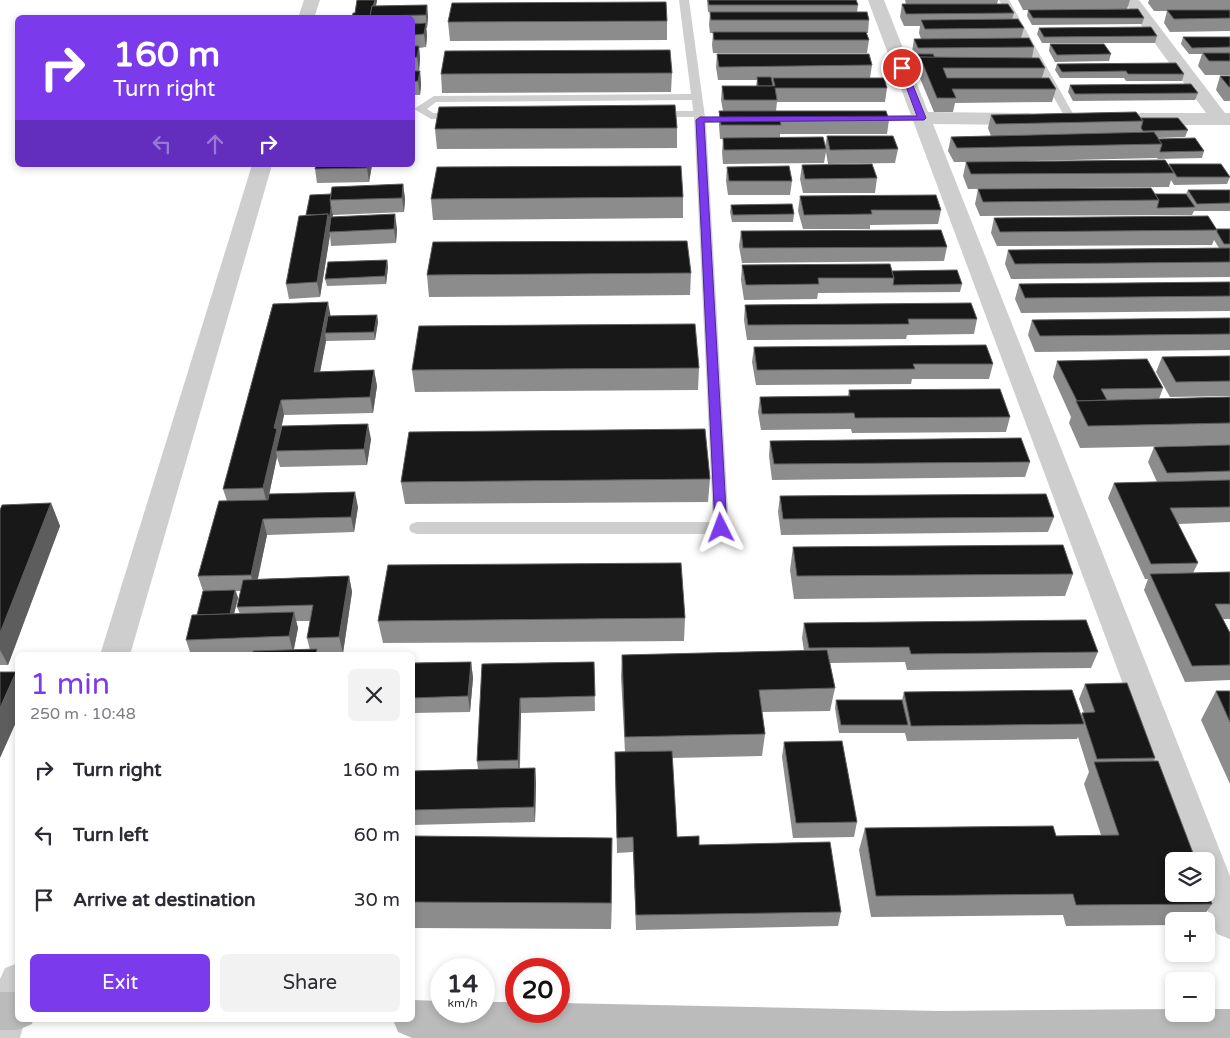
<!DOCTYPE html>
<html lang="en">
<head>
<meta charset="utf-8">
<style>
  body { margin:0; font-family:"Varela Round",sans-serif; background:#f2f2f3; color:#2b2b33; height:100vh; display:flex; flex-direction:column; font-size:19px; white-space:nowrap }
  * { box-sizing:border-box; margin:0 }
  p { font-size:16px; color:#7c7c81 }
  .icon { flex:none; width:28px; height:28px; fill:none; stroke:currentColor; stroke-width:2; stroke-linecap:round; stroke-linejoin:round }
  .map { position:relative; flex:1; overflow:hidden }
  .panel { position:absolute; left:15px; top:652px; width:400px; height:370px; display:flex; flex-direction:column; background:#fff; border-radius:8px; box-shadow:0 2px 8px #0003 }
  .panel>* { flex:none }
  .top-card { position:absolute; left:15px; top:15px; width:400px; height:152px; border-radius:8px; box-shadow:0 2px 8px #0003; background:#7c3aed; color:#fff; overflow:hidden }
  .tools { position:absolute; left:1165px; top:852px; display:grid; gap:10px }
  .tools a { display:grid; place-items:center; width:50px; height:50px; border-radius:8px; background:#fff; box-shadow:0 2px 8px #0003; font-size:25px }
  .speed { position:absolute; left:430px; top:958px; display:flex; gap:10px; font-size:25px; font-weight:700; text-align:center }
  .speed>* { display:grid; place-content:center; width:65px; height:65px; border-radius:50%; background:#fff; box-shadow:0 2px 8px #0003; line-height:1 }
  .speed small { font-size:12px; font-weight:400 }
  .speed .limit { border:8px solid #d22; background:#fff; color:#111 }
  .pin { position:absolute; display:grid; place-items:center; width:42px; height:42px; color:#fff; margin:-21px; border:2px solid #fff; border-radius:50%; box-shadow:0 1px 5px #0007 }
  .me { position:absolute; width:55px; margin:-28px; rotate:357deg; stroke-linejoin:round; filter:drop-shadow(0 0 4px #0008) }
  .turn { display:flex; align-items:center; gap:18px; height:105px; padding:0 15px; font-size:22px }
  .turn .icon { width:65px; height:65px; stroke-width:2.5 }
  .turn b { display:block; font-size:35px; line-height:42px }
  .lanes { display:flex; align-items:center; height:48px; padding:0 15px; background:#0003; justify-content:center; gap:25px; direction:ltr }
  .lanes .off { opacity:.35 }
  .round { display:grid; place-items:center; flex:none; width:52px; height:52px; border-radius:8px; background:#f2f2f3 }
  .summary { display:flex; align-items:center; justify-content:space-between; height:85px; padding:0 15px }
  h1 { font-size:30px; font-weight:600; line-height:38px; color:#7c3aed }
  .button { display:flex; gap:10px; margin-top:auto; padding:10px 15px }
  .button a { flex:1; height:58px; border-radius:8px; background:#7c3aed; color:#fff; font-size:20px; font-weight:600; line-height:58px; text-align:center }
  .button a+a { background:#f2f2f3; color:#2b2b33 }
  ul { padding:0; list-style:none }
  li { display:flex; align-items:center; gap:15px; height:65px; padding:0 15px }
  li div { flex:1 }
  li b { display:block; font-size:19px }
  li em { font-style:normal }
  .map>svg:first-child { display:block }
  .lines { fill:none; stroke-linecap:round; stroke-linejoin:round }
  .service { fill:#cecece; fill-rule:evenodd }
  .minor { fill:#cecece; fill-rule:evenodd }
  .tertiary { fill:#cecece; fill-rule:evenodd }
  .secondary { fill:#bbb; fill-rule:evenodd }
  .wall { fill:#8c8c8c; fill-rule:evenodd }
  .shaded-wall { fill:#5d5d5d }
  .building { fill:#181818; stroke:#5d5d5d }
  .route { fill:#7c3aed; stroke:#51269a }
</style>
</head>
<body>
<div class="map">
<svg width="1230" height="1038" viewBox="0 0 1230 1038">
  <rect width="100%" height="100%" fill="#fff"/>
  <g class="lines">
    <!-- service -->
    <g class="service">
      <path d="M679,0H689L705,117H740L746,120L740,123H706L729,528L727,532L721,534H417L411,532L409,528L411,524L417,522H713L694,117H654L649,114L654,111H693L692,100L436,102L427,109L433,113L463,114L464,116L463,118L459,119H431L414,109L434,96L691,94Z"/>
      <path d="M999,0H1009L1076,119L1075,121H1067L1066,119Z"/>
      <path d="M922,115L927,118L926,120L867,122L862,119L867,116Z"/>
    </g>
    <!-- minor -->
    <g class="minor">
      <path d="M868,0H884L928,112L1028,113L1035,115L1037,119L1035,123L1028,125L933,124L1230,876V939L1217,934L1201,894H1206V861H1189Z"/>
      <path d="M1123,0H1139L1225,113H1230V125H1141L1134,123L1132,119L1134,115L1141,113H1206Z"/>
    </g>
    <!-- tertiary -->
    <g class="tertiary">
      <path d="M304,0H320L314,18H298Z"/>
      <path d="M252,165H272L130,655H100Z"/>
      <path d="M18,963V1020H25L20,1038H0V979L5,968Z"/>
    </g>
    <!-- secondary -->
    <g class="secondary">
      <path d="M0,992H18V1020H33L32,1024L18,1030H0Z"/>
      <path d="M412,1000L441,1001V1011H484V1002H516V1011H559V1003L939,1011L1174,1009V1014H1206V1009H1230V1038H412L398,1032L393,1020H412Z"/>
    </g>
  </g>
  <!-- wall -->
  <g class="wall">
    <path d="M357,0H377L376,6L427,5L428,17L427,28H426L427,36L426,47L419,48L420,59L419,71H412V18H352L355,13Z"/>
    <path d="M707,0H856L858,5L857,12H708Z"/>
    <path d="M905,0H998L997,4L1014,13L1012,19L1024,28L1021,38L1034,47L1032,58L1045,68L1042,78L1056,89L1052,102L955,103L953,112H934L917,71L918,67L912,52L914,39H921L919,33L920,26H904L900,17L902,4H906Z"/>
    <path d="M1018,0H1130L1127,9L1023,10Z"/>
    <path d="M1149,0H1230V31L1170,32L1164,23L1167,11H1154L1148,3Z"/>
    <path d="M1028,10L1144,18L1142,24L1032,25L1027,16Z"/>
    <path d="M710,12L869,20L868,33H866L869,40L867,53H713L712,45L713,33H710L709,25Z"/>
    <path d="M667,21V40L450,41L448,22Z"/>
    <path d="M1039,28L1157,36L1155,43H1042L1037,34Z"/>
    <path d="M1183,37H1230V75H1205L1198,66L1202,54H1189L1181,44Z"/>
    <path d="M1050,44L1111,54L1109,61L1055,62L1049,51Z"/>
    <path d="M717,54L872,65L870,78L887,88L885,102H777L776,111L889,120L887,134H780V137L825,147L827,136L898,149L895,163L828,164L826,152L824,163L723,164L722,152L723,139H720L719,125V111H723L721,100L722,86H756L757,80H718L716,67Z"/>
    <path d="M1057,64L1184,74L1182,81H1126L1124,78H1060L1055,70Z"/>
    <path d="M412,71H420L421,85L420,95H412Z"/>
    <path d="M672,73L671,92L442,93L441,74Z"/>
    <path d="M1220,76H1230V101H1224L1216,90Z"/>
    <path d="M1070,85L1198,93L1195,100L1073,101L1068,92Z"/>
    <path d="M991,115L1141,118L1188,130L1185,137L1158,138V139L1204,151L1202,158L1158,159L1157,158L983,162L1168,165L1230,177L1227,184L1174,185L1171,180L1169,187L968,189L963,176L966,162H954L948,151L951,137L991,136L988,128Z"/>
    <path d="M677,128V148L437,149L435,129Z"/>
    <path d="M316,165H372L369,182L317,183L315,169Z"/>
    <path d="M802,165L877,178L875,193H803L800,179Z"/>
    <path d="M727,167L792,181L790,195H728L726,181Z"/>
    <path d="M403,184L405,199L404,212L333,215L332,217L397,229L396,243L331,246L330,235L320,297L289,299L286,284L306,215L331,194Z"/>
    <path d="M978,189L1155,194H1186L1188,190H1230V211H1194L1192,215L980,216L975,204Z"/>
    <path d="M800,196L941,210L938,224L870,225V229H803L798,211Z"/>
    <path d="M683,197V218L433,220L431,199Z"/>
    <path d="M731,205L794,214L793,222H732L730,212Z"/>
    <path d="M994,218L1217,229H1230V277L1011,279L1005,264L1008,250L1219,248L1214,240L1212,245L997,246L991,233Z"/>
    <path d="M741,231L947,247L944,261L742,263L739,246Z"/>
    <path d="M387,260L388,267L386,284L327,286L325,279Z"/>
    <path d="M742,265L892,271L962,284L960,292L818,293L817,299L744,300L741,280Z"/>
    <path d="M691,273L690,295L429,297L427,275Z"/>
    <path d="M1230,282V311L1021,313L1015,299L1019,284Z"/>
    <path d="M745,305L977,319L974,334L907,335L906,339L747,340L744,320Z"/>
    <path d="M377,315L378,322L375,340L326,341L320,372L374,370L377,386L373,413L284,415L279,438L371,439L367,465L280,467L277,457L268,500L358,507L354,532L267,535L258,579L349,576L352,592L343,653L318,654V655L253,653L191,655L186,640L197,615L203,591L198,576L227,501L223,489L331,316ZM236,591H241L237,607L240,614H234L238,598ZM296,621H310L307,638L310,650H294L298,628Z"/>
    <path d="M1230,318V350L1035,352L1028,335L1032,320Z"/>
    <path d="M754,347L993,364L989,379H912L911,384L756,385L752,362Z"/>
    <path d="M1230,356V396L1170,397L1156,372L1162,357Z"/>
    <path d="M1057,361L1163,388L1159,399L1230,397V445L1080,448L1069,423L1071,417L1053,377Z"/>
    <path d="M699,368L698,390L415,392L412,370Z"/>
    <path d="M849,390L1010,417L1006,432L852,433L851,429L761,430L758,412L760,397L848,396Z"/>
    <path d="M770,441L1030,462L1025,477L772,480L769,456Z"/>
    <path d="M1230,445V522L1178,524L1198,563L1193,573L1230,572V619H1223L1230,633V680L1185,682L1144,590L1148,579H1145L1108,498L1114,483L1157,482L1148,462L1154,447Z"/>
    <path d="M710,479L708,502L405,504L401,482Z"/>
    <path d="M780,496L1054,517L1048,532L781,535L778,512Z"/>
    <path d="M51,503L60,526L8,665H0V510Z"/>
    <path d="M793,547L1073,574L1065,596L794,599L790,570Z"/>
    <path d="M685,618L684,641L383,643L378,621Z"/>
    <path d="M804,623L1098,652L1091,668L907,670L905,662L830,663L835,688L830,711L762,712L765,734L762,756L672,758L677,837L699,845L841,912L838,926L636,930L633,852L617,853L615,752H625L621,677L622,655L804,651L802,638Z"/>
    <path d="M471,662L473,678L470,712L412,713V663Z"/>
    <path d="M594,662L595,711L521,713L520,768H535L536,783L535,822L412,825V771L478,769L477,761L482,664Z"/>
    <path d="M1085,684L1155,758L1154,761L1212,904L1200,921H1174V925L1066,926L1063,915L871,917L859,850L865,828L1056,836L1101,835L1084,784L1089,772L1078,737L1077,739L907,741L905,733H839L835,708L836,700H902L904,692L1081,715L1082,713H1084L1079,699Z"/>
    <path d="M1216,691H1230V784L1201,720Z"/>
    <path d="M784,742L857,822L854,837L793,838L782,757Z"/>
    <path d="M412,836L612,865L611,929L412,928Z"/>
  </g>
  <!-- shaded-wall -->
  <g class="shaded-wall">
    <path d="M375,0H377L374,16H372Z"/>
    <path d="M427,5L428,17L427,28L426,15Z"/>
    <path d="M426,23L427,36L426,47L424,34Z"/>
    <path d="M419,46L420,59L419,71L417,57Z"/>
    <path d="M420,71L421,85L420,95L418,81Z"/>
    <path d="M413,115L414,122L412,132V118Z"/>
    <path d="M367,165H372L369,182L367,168Z"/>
    <path d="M403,184L405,199L404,212L402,198Z"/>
    <path d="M331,208L333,215L330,232H329L330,235L320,297L317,282L328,214Z"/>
    <path d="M395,214L397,229L396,243L394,229Z"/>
    <path d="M387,260L388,267L386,284L385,276Z"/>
    <path d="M328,302L331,318L325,333L326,341L317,387L314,372Z"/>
    <path d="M377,315L378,322L375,340L374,332Z"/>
    <path d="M374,370L377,386L373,413L370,397Z"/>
    <path d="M281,400L284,415L276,451L277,457L267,504L263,488L274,428Z"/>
    <path d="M368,424L371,439L367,465L364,449Z"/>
    <path d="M355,492L358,507L354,532L351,517Z"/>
    <path d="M51,503L60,526L8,665L0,650V633Z"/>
    <path d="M263,519L267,535L255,591L251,575Z"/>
    <path d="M349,576L352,592L343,653L339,637Z"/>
    <path d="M235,590L238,598L230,630L228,622Z"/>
    <path d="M294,612L298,628L293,652L289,636Z"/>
    <path d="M471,662L473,678L470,712L468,696Z"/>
    <path d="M16,672L18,674V718L0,758V708Z"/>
    <path d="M520,698L521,713L519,775L518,760Z"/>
    <path d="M535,768L536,783L535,822L534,807Z"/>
    <path d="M612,838V865L611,929V903Z"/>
  </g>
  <!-- building -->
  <g class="building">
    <path d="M357,0H375L373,6H372L370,18H352L353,13H355Z"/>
    <path d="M708,0H856L858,5H709Z"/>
    <path d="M666,2L667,21L448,22L452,3Z"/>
    <path d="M902,4H1008L1014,13L906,14Z"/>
    <path d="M427,5L426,15L370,16L372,6Z"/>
    <path d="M1138,9L1144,18H1033L1028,10Z"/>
    <path d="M1167,10H1230V18L1174,19Z"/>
    <path d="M710,12H867L869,20H711Z"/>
    <path d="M1018,19L1024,28L925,29L921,20Z"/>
    <path d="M426,23L424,34L412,35V24Z"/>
    <path d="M1151,27L1157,36L1044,37L1039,28Z"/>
    <path d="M713,32H866L869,40H714Z"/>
    <path d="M1183,37H1230V47L1192,48Z"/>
    <path d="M1029,38L1034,47L918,48L914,39Z"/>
    <path d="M1050,44H1104L1111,54L1057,55Z"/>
    <path d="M412,46H419L417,57L412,58Z"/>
    <path d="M670,50L672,73L441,74L445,51Z"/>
    <path d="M1203,53H1230V61H1209Z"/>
    <path d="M717,54H869L872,65L719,67Z"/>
    <path d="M917,54H933L935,58L920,57L919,60Z"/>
    <path d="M920,57L1039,58L1045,68H943L947,78H1049L1056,89H952L956,98H937Z"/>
    <path d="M1176,63L1184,74H1128L1126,71L1062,72L1057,64Z"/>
    <path d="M412,71H420L418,81L412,82Z"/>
    <path d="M1220,76H1230V87H1229Z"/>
    <path d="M757,77H771L773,86H758Z"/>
    <path d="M773,78H884L887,88H775L777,100H724L722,86H775Z"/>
    <path d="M1191,84L1198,93L1075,94L1070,85Z"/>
    <path d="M675,105L677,128L435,129L439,107Z"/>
    <path d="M719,111H886L889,120H780L781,125H721Z"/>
    <path d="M1136,112L1143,121L996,124L991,115Z"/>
    <path d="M1141,118H1178L1188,130L1143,131L1141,128L1143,121Z"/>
    <path d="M1154,132L1162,144L957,148L951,137Z"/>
    <path d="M827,136H893L898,149L830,150Z"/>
    <path d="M823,137L826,149L724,150L723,138Z"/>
    <path d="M1195,138L1204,151L1160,152V151L1162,144L1158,139Z"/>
    <path d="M1165,160L1174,173L971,174L966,162Z"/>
    <path d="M872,164L877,178L805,179L802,165Z"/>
    <path d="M1169,164H1221L1230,177H1177Z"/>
    <path d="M316,165H367V168L315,169Z"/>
    <path d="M681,166L683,197L431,199L437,167Z"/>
    <path d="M789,166L792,181H729L727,167Z"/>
    <path d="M403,184L402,198L330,200L332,187Z"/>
    <path d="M1151,188L1159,200L983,202L978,189Z"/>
    <path d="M1188,190H1230V203L1197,204Z"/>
    <path d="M331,194L330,200L331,208L329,221L328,214L306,215L310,195Z"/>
    <path d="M1155,194H1186L1195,207L1157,208L1159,200Z"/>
    <path d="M936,195L941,210H871L872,214L804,215L800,196Z"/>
    <path d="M792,204L794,214L733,215L731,205Z"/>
    <path d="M328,214L317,282L286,284L299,216Z"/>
    <path d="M395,214L394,229L329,232L331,217Z"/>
    <path d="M1208,216L1217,230L1000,232L994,218Z"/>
    <path d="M1217,229H1230V244H1224L1217,232Z"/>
    <path d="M941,230L947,247L743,248L741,231Z"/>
    <path d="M687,241L691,273L427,275L433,242Z"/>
    <path d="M1230,248V262L1015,264L1008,250Z"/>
    <path d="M387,260L385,276L325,279L328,262Z"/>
    <path d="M890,264L894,278H818L819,284L746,285L742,265Z"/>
    <path d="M957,270L962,284L893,285L894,278L892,271Z"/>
    <path d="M1230,282V296L1025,298L1019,284Z"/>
    <path d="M328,302L314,372L374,370L370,397L281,400L274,428L277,429L263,488L223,489L273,304Z"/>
    <path d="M971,303L977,319H908L909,324L748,325L745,305Z"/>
    <path d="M377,315L374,332L325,333L328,316Z"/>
    <path d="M1230,318V334L1040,336L1032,320Z"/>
    <path d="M695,324L699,368L412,370L419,326Z"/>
    <path d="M986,345L993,364H913L915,369L757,370L754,347Z"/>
    <path d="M1230,356V381L1176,382L1162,357Z"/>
    <path d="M1147,359L1163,388L1101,389L1107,400L1076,401H1077L1057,361Z"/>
    <path d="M1000,389L1010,417L855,418L854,413L762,414L760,397L850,396L849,390Z"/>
    <path d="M1230,397V423L1088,426L1076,401Z"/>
    <path d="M368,424L364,449L276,451L282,426Z"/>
    <path d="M705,429L710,479L401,482L409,432Z"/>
    <path d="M1021,438L1030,462L774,464L770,441Z"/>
    <path d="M1230,445V471L1167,473L1154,447Z"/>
    <path d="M1230,480V507L1170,508L1198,563L1151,564L1114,483Z"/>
    <path d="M355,492L351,517L263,519L251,575L198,576L219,501L268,500L269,494Z"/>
    <path d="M1046,494L1054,517L783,519L780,496Z"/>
    <path d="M51,503L0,633V510L2,505Z"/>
    <path d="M1063,545L1073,574L797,576L793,547Z"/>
    <path d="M681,563L685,618L378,621L388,565Z"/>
    <path d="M1230,572V604H1215L1230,633V665L1192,666L1150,574Z"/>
    <path d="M349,576L339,637L307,638L313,605L237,607L243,580Z"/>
    <path d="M235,590L230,614L197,615L203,591Z"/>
    <path d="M294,612L289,636L186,640L192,615Z"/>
    <path d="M1086,620L1098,652L911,654L909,647L809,648L804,623Z"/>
    <path d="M317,649L316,655H253V651Z"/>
    <path d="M827,650L835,688L759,690L765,734L625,737L622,655Z"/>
    <path d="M471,662L468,696L412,698V663Z"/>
    <path d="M594,662L595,696L520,698L518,760L477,761L482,664Z"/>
    <path d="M0,672H16L0,708Z"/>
    <path d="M1127,683L1155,758L1097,759L1082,713L1095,712L1085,684Z"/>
    <path d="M1072,690L1084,724L911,726L904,692Z"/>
    <path d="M1216,691H1230V722Z"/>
    <path d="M836,700H902L908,725H841Z"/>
    <path d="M842,741L857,822L796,823L784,742Z"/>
    <path d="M672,751L677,837L699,836V845L830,842L841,912L636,915L633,837L617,838L615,752Z"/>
    <path d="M1158,761L1196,861H1174V894H1206V889L1212,904L1076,905L1073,894L876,896L865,828L1053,826L1056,836L1119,835L1094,762Z"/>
    <path d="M535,768L534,807L412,810V771Z"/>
    <path d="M412,836L612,838L611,903L412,902Z"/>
  </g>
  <!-- route -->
  <path class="route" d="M900,66L906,68L926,118L924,120L704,122L727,528L721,532L717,531L715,528L696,120L700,117L917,116L899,68Z"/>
</svg>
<div class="tools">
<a><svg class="icon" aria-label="layers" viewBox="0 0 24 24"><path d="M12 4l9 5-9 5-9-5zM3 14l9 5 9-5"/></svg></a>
<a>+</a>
<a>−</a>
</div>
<div class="speed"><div>14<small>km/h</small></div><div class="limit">20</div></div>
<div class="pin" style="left:902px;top:68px;background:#d93025"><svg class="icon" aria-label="arrive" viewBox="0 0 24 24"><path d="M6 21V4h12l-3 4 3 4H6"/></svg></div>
<svg class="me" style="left:721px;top:528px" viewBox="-20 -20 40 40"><path d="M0-17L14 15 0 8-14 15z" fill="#7c3aed" stroke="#fff" stroke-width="4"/></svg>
<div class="top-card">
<div class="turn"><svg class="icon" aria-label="right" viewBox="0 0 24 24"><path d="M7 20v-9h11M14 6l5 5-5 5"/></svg><div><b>160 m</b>Turn right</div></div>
<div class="lanes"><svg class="icon off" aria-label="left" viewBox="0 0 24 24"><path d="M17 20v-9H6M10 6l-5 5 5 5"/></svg><svg class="icon off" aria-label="ahead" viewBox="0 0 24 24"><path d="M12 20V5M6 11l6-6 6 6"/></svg><svg class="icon" aria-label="right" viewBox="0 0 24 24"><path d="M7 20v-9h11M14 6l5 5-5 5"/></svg></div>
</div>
<section class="panel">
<div class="summary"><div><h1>1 min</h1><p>250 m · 10:48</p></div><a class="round"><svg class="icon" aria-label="close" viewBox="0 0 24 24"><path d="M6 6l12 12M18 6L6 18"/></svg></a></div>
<ul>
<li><svg class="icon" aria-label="right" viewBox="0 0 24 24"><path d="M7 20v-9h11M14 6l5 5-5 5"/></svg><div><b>Turn right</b></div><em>160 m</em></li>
<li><svg class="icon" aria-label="left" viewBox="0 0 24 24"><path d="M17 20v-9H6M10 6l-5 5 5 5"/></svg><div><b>Turn left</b></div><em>60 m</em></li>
<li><svg class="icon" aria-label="arrive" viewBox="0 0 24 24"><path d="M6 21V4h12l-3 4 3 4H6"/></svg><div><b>Arrive at destination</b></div><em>30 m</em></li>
</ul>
<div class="button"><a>Exit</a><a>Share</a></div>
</section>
</div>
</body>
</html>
